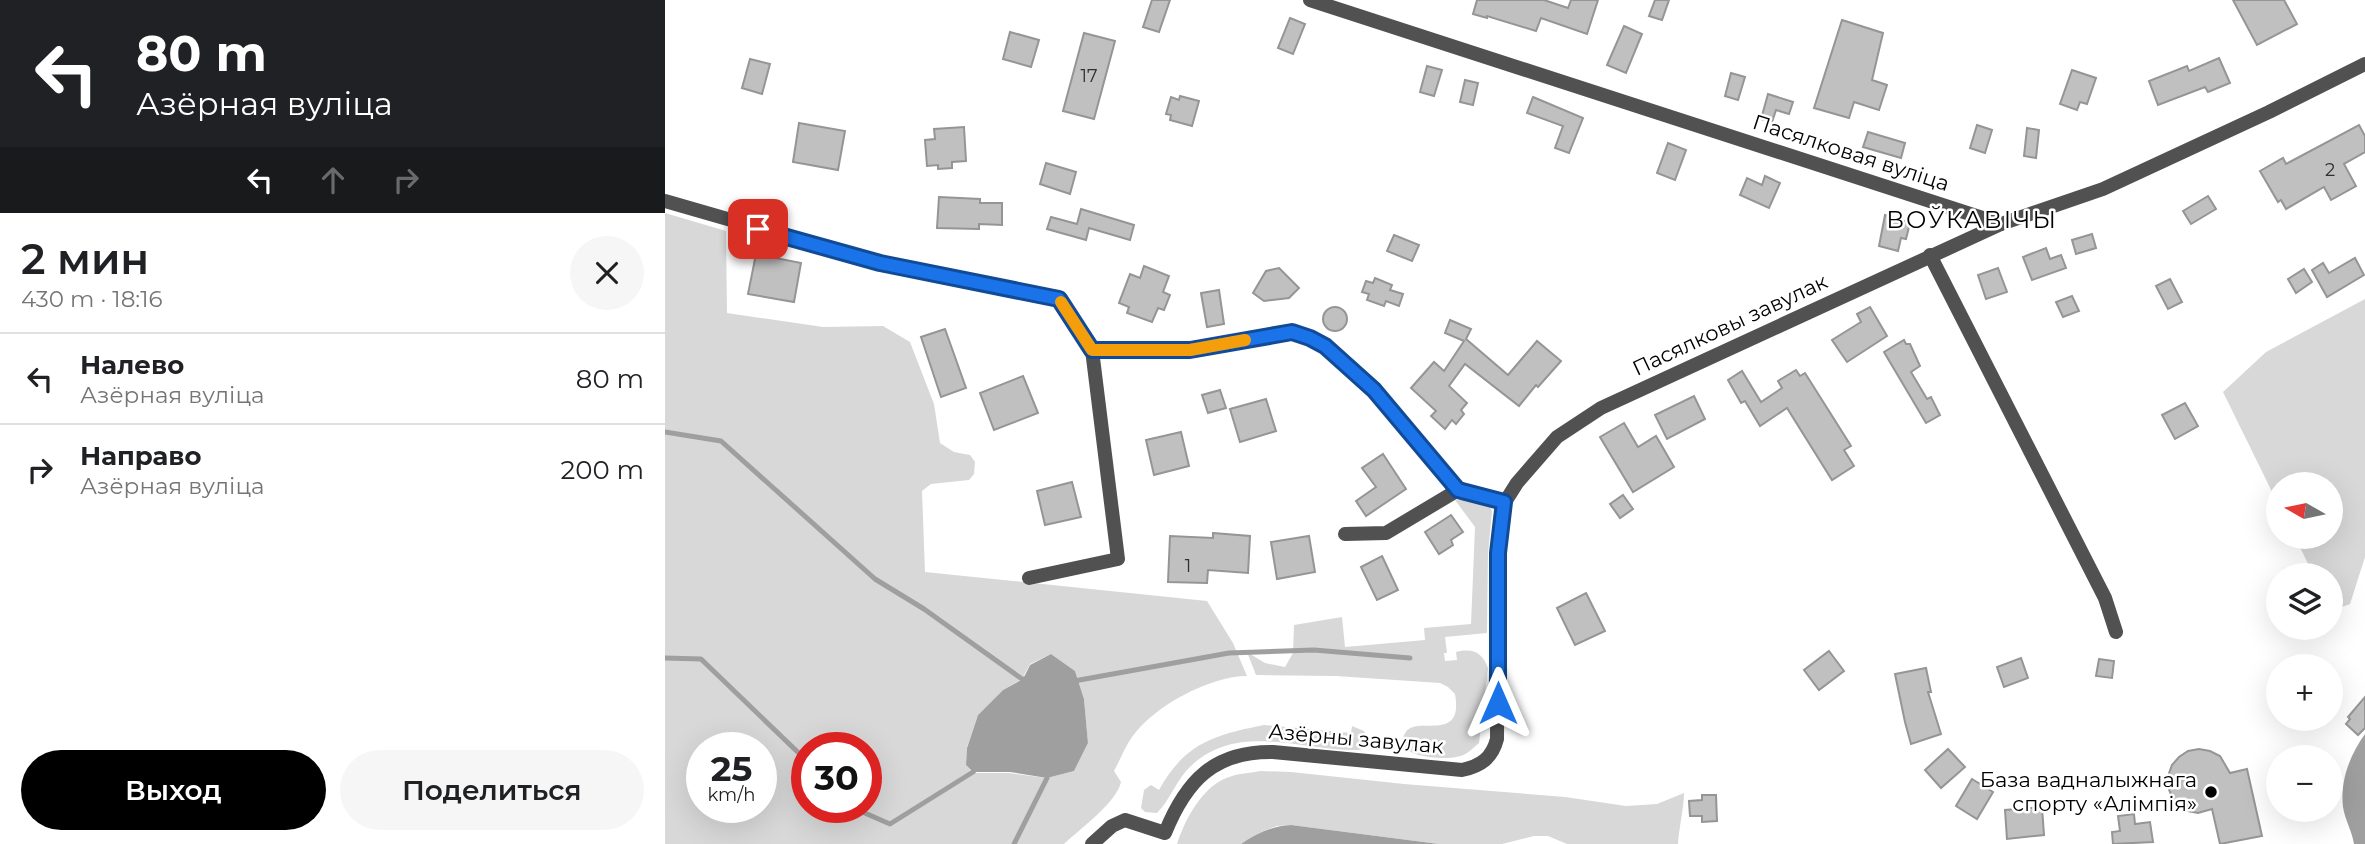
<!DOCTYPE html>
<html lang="ru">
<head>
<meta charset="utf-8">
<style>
  body { margin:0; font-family:Montserrat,sans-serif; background:#f6f6f6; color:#202124; height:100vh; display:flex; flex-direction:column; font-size:26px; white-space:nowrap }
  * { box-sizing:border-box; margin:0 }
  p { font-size:23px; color:#757577 }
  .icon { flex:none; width:38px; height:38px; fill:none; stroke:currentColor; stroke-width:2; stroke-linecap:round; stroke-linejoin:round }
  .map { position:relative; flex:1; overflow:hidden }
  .side { display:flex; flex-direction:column; background:#fff; width:665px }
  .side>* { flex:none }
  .banner { background:#202124; color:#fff; overflow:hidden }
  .needle { width:46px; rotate:279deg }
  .buttons { position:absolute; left:1601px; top:472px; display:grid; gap:14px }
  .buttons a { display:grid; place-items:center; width:77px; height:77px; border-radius:50%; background:#fff; box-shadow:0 7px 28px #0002; font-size:35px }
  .speed { position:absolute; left:21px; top:732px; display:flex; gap:14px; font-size:35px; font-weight:700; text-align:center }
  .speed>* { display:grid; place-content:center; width:91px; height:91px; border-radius:50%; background:#fff; box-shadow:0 7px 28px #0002; line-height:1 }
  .speed small { font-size:18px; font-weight:400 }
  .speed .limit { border:10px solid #d22; background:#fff; color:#111 }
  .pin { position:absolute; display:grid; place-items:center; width:60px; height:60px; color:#fff; margin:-30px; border-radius:14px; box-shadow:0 4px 10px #0006 }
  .me { position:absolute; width:77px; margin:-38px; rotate:0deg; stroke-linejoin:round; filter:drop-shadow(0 0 5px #0008) }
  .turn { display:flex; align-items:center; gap:24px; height:147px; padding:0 21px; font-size:32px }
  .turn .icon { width:91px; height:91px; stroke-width:2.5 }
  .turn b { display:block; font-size:49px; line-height:60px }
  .lanes { display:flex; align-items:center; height:66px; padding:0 21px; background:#0003; justify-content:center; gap:35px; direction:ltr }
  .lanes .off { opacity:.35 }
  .round { display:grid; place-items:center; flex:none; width:74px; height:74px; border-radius:37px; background:#f6f6f6 }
  .head { display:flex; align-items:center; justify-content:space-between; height:119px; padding:0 21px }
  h1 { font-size:42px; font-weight:600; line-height:52px }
  .cta { display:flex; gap:14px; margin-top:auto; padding:14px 21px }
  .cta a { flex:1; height:80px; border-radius:42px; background:#000; color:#fff; font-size:28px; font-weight:600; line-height:80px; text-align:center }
  .cta a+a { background:#f6f6f6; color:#202124 }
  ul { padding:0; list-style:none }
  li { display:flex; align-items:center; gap:21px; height:91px; padding:0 21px; border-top:2px solid #e0e0e0 }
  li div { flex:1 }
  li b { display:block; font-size:26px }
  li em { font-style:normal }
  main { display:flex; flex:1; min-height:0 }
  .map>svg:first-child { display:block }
  .green { fill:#d8d8d8; fill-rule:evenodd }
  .water { fill:#9f9f9f }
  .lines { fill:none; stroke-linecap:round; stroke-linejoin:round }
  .stream { stroke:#9f9f9f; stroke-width:5 }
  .building { fill:#c0c0c0; stroke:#959595; stroke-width:2 }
  .minor { stroke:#515151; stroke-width:14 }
  .route-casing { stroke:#114b97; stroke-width:18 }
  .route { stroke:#1a73e8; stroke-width:12 }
  .slow { stroke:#f59e0b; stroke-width:12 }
  .poi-dot { fill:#000; stroke:#fff; stroke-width:2.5 }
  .labels { text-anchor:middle; stroke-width:5; stroke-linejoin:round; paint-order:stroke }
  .number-label { font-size:18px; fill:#303030 }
  .street-label { font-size:21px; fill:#000; stroke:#fff }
  .poi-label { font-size:21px; fill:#000; stroke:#fff; text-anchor:end }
  .quarter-label { font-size:24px; letter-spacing:2px; fill:#000; stroke:#fff }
</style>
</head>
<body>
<main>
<section class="side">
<div class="banner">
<div class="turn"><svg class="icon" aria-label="left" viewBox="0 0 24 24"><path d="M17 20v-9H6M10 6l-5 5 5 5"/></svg><div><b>80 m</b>Азёрная вуліца</div></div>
<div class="lanes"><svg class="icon" aria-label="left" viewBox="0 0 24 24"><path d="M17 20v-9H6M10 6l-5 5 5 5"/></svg><svg class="icon off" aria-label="ahead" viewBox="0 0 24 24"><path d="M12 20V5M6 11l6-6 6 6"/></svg><svg class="icon off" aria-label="right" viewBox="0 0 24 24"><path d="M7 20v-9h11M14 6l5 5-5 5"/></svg></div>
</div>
<div class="head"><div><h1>2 мин</h1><p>430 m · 18:16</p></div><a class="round"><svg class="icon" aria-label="close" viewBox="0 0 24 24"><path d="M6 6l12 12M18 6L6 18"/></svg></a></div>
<ul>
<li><svg class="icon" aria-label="left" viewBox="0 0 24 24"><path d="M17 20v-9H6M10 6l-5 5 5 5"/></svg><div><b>Налево</b><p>Азёрная вуліца</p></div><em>80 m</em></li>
<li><svg class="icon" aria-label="right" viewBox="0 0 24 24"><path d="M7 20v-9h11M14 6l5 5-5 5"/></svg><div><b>Направо</b><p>Азёрная вуліца</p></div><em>200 m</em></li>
</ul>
<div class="cta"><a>Выход</a><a>Поделиться</a></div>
</section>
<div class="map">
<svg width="1700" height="844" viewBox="0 0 1700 844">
  <rect width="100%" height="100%" fill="#fff"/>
  <!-- green -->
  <g class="green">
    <path d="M0,213L61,231L62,313L158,327L218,326L245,342L269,404L275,443L289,452L305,455L310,462L309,474L304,480L266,484L257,491L260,572L542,601L568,643L582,676C545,676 489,706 467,737C460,747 455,760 449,771L456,782C452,802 415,829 399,844H0ZM386,654L410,671L419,699L423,743L409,771L382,778L344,773H308L301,765L302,747L313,715L338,690L357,679L365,664ZM37,747H96V807H37ZM142,747H201V807H142Z"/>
    <path d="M1700,299V557L1685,604L1666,611V576H1649L1630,537H1666V485H1614L1613,504L1558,392L1601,352Z"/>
    <path d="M790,500H817L823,503L827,511L823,554L822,633L780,637L782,653H779L780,661L792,660L791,652C808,648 817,652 823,668L814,743C807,749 801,756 791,757C778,760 723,757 741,732C752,715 799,744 790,694L783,687L775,683L671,676L591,675L582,652L600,663L620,667L628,653L629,625L677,617L680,647L760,640L759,628L806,624L810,527Z"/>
    <path d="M599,725L686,733L687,726L699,731L703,740L699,748L695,750C639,752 575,721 527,765C512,778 506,799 492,813L480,812L476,808L479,790L486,785L494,790C520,743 549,735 599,725Z"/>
    <path d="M595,771L626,772L739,784L900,797L961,806L992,804L1019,793C1019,807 1014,828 1013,844H902L883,836H869L837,844H774L626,825L612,826L598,831L576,844H512C520,819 539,783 567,776C576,773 586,773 595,771Z"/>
  </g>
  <!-- water -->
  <g class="water">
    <path d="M386,654L410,671L419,699L423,743L409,771L382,778L345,772H308L301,765L302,748L313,715L338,690L358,679L365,665Z"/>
    <path d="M1700,734V844H1689C1687,831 1680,820 1678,807C1675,780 1685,755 1700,734Z"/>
    <path d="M626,825L774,844H576C592,833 607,826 626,825Z"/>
  </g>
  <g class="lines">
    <!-- stream -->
    <g class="stream">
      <path d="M0,432L56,441L210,579L259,609L357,679H364"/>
      <path d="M0,658L36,659L142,761"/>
      <path d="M409,681L564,653L649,650L745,658"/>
      <path d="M186,807L225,824L308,772L312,767"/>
      <path d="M349,844L382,778V771"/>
    </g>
  </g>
  <!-- building -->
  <g class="building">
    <path d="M487,0H505L494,32L478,27Z"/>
    <path d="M812,0H879L903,8L906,0H933L922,34L876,18L871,31L822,16V18L808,14Z"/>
    <path d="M990,0H1004L997,20L984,16Z"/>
    <path d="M1568,0H1619L1632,24L1592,45Z"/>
    <path d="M625,18L640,24L628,54L613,48Z"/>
    <path d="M1177,20L1218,33L1207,80L1222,85L1214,110L1189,102L1184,118L1149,108Z"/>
    <path d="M959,26L977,34L961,73L942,65Z"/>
    <path d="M345,32L374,40L366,67L338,59Z"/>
    <path d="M419,33L450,41L429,119L398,111Z"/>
    <path d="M1554,58L1565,83L1543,92L1540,87L1493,105L1484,81L1522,66L1524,71Z"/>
    <path d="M85,59L105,64L97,94L77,88Z"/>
    <path d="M762,66L777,70L769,96L755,92Z"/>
    <path d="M1407,70L1431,78L1422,104L1415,102L1412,110L1395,104Z"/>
    <path d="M1066,73L1080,77L1073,100L1060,96Z"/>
    <path d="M800,80L813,83L808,105L795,102Z"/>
    <path d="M1103,94L1128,102L1124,114L1111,110L1107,122L1096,119Z"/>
    <path d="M515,96L534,101L527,126L505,120L506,115L501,114L506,97L514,100Z"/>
    <path d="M868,97L918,118L904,153L890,148L898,126L862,113Z"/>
    <path d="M134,123L180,131L173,170L128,162Z"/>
    <path d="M1312,125L1327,130L1320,153L1305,148Z"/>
    <path d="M1694,125L1700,136V152L1679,164L1691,186L1666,200L1659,187L1621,209L1616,200L1613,202L1595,171L1618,158L1621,164Z"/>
    <path d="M299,127L301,161L287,162V168L273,169V165L262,166L260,140L270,139L269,129Z"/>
    <path d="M1362,128L1374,130L1371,158L1359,156Z"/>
    <path d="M1203,132L1240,143L1236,158L1198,147Z"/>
    <path d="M1003,143L1021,150L1010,180L992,173Z"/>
    <path d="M381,163L411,172L405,194L375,184Z"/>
    <path d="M1100,176L1115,183L1104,208L1075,195L1082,178L1097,185Z"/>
    <path d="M1543,196L1551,209L1526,224L1518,211Z"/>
    <path d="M274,197L315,199V203H337V225L314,224V229L272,228Z"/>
    <path d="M416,209L469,225L465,240L424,228L421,240L382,229L386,217L412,224Z"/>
    <path d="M1220,215L1245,223L1241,239L1236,238L1233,251L1214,246Z"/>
    <path d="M1427,234L1431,248L1411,254L1407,240Z"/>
    <path d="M729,235L754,245L747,261L722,251Z"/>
    <path d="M1381,248L1385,259L1396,255L1401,268L1367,280L1358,257Z"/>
    <path d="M91,254L136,263L129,302L83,294Z"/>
    <path d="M1690,258L1699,275L1662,297L1647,270L1658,263L1664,273Z"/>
    <path d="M479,266L504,276L498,292L505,295L499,310L493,308L487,322L462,313L464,307L454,303L465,274L475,278Z"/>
    <path d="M614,268L634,288L624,298L599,301L588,293L601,271Z"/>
    <path d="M1333,268L1342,292L1321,299L1313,275Z"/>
    <path d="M1639,269L1647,282L1631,293L1623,279Z"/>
    <path d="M710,278L727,285L725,290L738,294L734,306L721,301L719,306L702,300L704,294L697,292L701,281L708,283Z"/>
    <path d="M1505,279L1517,302L1503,309L1491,286Z"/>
    <path d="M554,290L559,324L542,327L536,293Z"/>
    <path d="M1407,296L1414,311L1398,317L1391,302Z"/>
    <circle cx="670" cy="319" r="12"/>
    <path d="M1205,307L1222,336L1182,362L1167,340L1196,322L1192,314Z"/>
    <path d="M785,320L806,329L801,339L843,375L872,341L896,361L873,387L871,385L854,406L800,364L784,386L802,403L796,410L799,414L791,424L787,420L780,429L766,416L771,411L746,388L769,362L779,371L799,341L780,333Z"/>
    <path d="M280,329L301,388L276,397L256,337Z"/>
    <path d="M1239,340L1241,344H1245L1255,366L1246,372L1262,399L1266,397L1275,415L1261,423L1219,352Z"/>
    <path d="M1131,370L1135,376L1140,373L1186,446L1179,450L1189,466L1167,480L1122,408L1095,426L1080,401L1076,403L1063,380L1077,371L1096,402L1117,388L1113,381Z"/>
    <path d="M358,376L373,413L329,430L315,393Z"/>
    <path d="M555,390L561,408L543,413L537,395Z"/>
    <path d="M1029,396L1040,419L1002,439L990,415Z"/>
    <path d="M601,399L611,431L575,442L565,409Z"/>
    <path d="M1520,403L1533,426L1510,439L1497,415Z"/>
    <path d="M959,423L973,447L991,436L1009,467L968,492L935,437Z"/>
    <path d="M516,432L524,466L489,475L481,440Z"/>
    <path d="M718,454L741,489L701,516L691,501L711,487L697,468Z"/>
    <path d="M407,482L416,517L380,525L372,491Z"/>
    <path d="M958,495L968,509L955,518L945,504Z"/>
    <path d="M786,515L798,532L786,540L788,545L774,554L760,532Z"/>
    <path d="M548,533L585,536L583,573L543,570L542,583L503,582L505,536L548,538Z"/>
    <path d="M644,536L650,572L612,579L606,542Z"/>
    <path d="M717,556L733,590L712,600L696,567Z"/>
    <path d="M921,593L940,631L910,645L892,608Z"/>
    <path d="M1164,651L1179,671L1154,690L1139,670Z"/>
    <path d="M1356,658L1363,678L1339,687L1332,667Z"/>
    <path d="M1434,659L1449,661L1447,678L1431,676Z"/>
    <path d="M1261,668L1266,692H1263L1276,734L1246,744L1240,722L1230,674Z"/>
    <path d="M1700,697V728L1693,735L1681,724L1685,719L1683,717Z"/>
    <path d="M1283,749L1300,767L1276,788L1260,770Z"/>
    <path d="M1534,749L1545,751L1555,756L1565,773L1582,769L1597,836L1555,844L1547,809L1533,813L1523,811L1514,805L1507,797L1503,787V776L1507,765L1514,757L1523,751Z"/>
    <path d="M1307,779L1328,792L1312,819L1291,806Z"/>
    <path d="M1037,795H1051L1052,821L1037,822V816H1025L1024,801L1037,800Z"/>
    <path d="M1377,807L1379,835L1342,839L1340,810Z"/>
    <path d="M1469,814L1470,824L1485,822L1488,842L1448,844L1447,832L1455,831L1453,816Z"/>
  </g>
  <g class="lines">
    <!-- minor -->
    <g class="minor">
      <path d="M645,0L1336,224L1438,189L1604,112L1700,64"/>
      <path d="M0,201L215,263L394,299L427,350H525L627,332L645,337L660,346L709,390L793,490L840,502"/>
      <path d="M1265,255L1440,598L1451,632"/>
      <path d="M680,534L721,533L793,490"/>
      <path d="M364,578L453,559L427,350"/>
      <path d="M427,844L447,826L460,820L500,833C521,781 549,751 608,752L797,770C816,766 827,758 832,739L833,553L840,502L852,483L892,437L936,408L1336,224"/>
    </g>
  </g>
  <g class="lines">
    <!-- route casing -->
    <g class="route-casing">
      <path id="route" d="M93,229L215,263L394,299L427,350H525L627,332L645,338L660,346L709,390L793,490L839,502L833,553V703"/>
    </g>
    <!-- route -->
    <use href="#route" class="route"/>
    <!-- slow -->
    <path class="slow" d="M396,302L427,350H525L580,340"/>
  </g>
  <!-- markers -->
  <circle class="poi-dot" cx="1546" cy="792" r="7"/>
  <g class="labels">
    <!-- number labels -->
    <g class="number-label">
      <text x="424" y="82">17</text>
      <text x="1665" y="176">2</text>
      <text x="523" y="572">1</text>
    </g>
    <!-- street labels -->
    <g class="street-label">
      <text transform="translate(1186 153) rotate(18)" y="7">Пасялковая вуліца</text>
      <text transform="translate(1065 325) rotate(-25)" y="7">Пасялковы завулак</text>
      <text transform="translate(691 739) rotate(5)" y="7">Азёрны завулак</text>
    </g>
    <!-- poi labels -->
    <g class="poi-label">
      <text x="1532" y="787">База вадналыжнага<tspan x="1532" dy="24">спорту «Алімпія»</tspan></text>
    </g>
    <!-- quarter labels -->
    <g class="quarter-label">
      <text x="1307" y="228">ВОЎКАВІЧЫ</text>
    </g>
  </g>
</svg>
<div class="buttons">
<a><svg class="needle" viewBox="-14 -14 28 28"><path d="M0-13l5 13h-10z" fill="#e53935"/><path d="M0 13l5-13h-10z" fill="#757577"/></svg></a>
<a><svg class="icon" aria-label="layers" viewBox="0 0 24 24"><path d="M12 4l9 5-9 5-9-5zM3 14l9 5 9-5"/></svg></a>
<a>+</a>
<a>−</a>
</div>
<div class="speed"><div>25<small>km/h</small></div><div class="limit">30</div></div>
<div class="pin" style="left:93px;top:229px;background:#d93025"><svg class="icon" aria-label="arrive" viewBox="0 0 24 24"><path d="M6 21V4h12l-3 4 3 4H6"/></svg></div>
<svg class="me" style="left:833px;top:703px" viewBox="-20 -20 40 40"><path d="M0-17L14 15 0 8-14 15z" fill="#1a73e8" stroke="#fff" stroke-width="4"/></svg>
</div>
</main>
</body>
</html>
